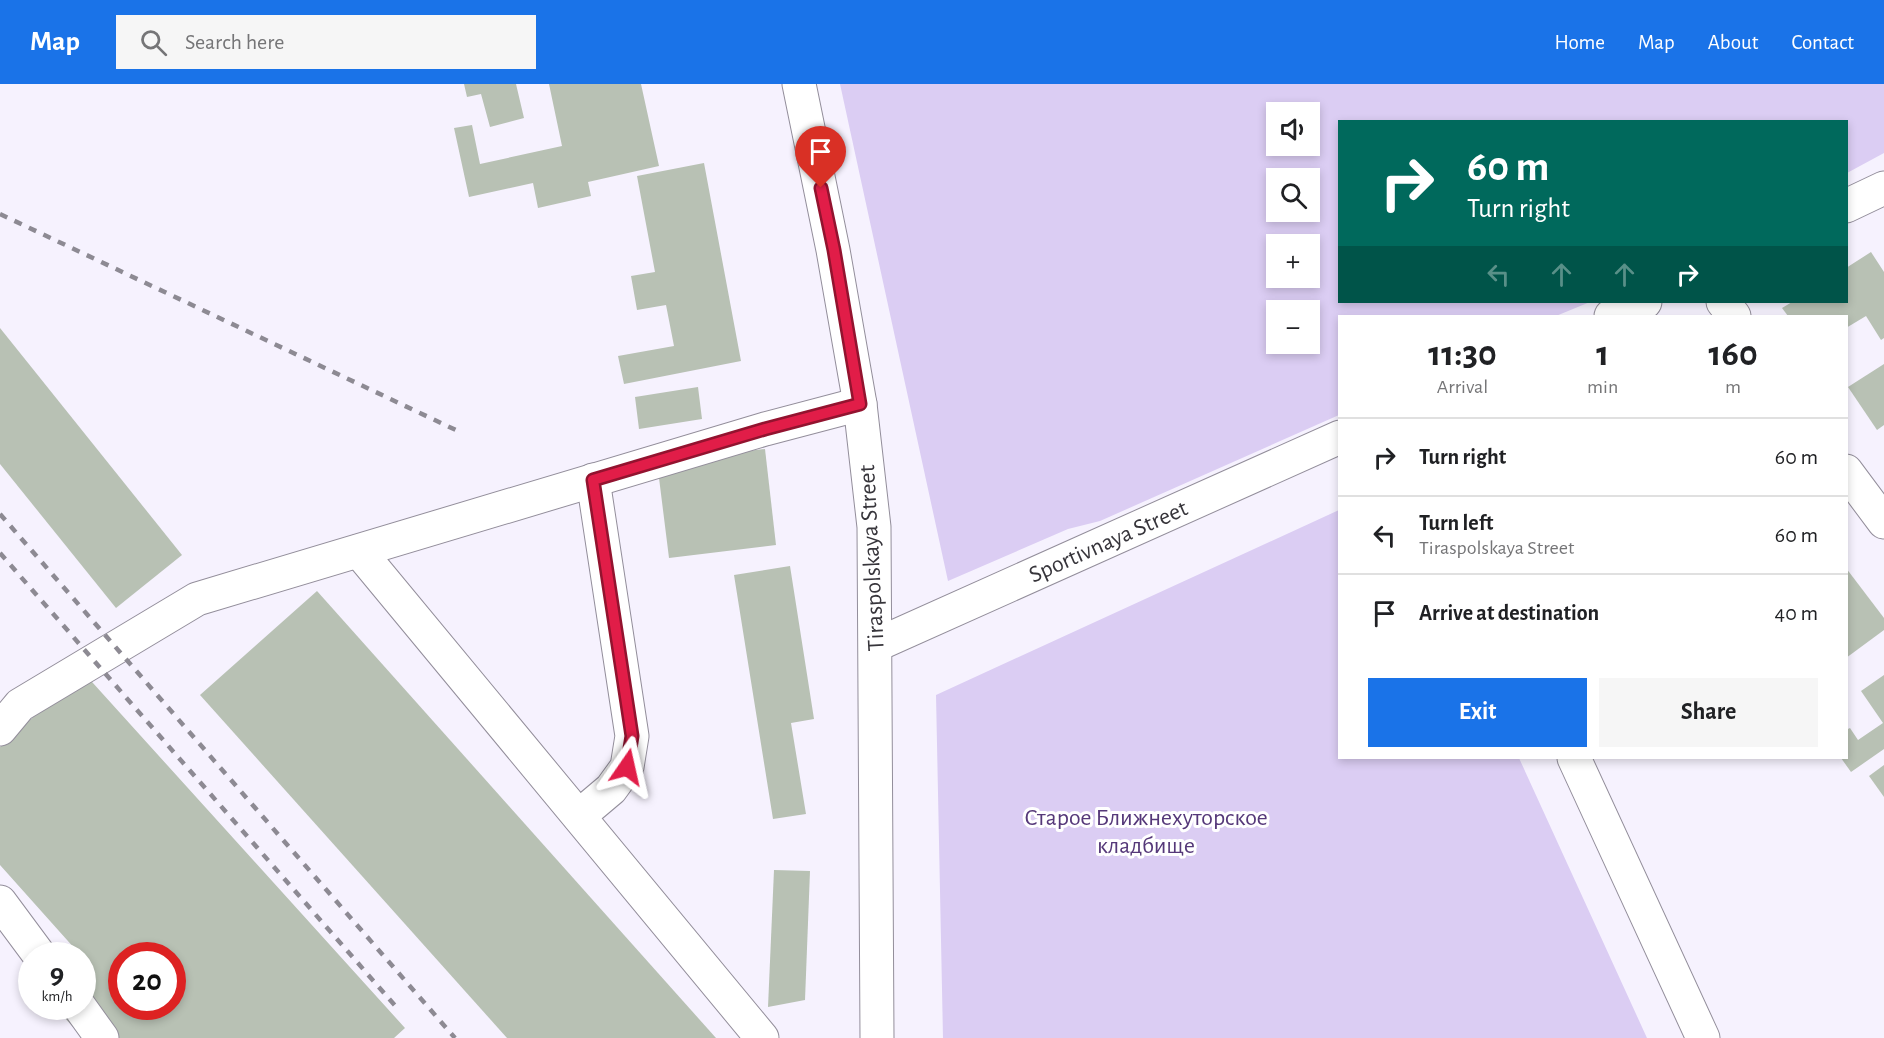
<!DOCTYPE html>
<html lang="en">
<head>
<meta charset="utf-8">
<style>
  body { margin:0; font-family:"Alegreya Sans",sans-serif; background:#f6f6f6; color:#202124; height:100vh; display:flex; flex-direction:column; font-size:22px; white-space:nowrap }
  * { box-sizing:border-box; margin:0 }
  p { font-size:20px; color:#757577 }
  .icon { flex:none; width:33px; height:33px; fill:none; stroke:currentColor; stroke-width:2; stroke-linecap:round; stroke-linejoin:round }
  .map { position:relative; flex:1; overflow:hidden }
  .panel { position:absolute; left:1338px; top:231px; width:510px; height:444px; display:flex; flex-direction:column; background:#fff; border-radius:0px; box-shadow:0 3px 9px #0003 }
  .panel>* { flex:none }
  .banner { position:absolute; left:1338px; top:36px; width:510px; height:183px; border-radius:0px; box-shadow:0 3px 9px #0003; background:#00695c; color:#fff; overflow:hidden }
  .tools { position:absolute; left:1266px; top:18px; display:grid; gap:12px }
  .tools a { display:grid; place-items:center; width:54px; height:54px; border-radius:0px; background:#fff; box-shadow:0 3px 9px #0003; font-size:30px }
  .speed { position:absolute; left:18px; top:858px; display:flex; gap:12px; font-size:30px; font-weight:700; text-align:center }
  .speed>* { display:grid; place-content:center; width:78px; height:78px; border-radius:50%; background:#fff; box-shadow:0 3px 9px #0003; line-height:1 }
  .speed small { font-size:15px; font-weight:400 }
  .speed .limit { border:9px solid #d22; background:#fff; color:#111 }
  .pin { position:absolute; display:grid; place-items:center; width:51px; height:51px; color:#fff; margin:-62px -26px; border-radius:50% 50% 50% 0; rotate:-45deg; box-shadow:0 0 6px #0007 }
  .pin .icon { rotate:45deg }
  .me { position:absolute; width:66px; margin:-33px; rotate:11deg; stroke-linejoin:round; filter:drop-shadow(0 0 4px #0008) }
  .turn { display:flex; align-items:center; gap:21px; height:126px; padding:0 30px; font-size:27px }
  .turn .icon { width:78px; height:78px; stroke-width:2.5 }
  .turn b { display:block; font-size:42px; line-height:51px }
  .lanes { display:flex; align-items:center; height:57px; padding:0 30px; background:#0003; justify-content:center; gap:30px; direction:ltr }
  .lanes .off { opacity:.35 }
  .eta { display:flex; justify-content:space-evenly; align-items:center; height:102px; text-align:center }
  .eta b { font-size:36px; font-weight:600; line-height:42px }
  .action { display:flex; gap:12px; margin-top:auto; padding:12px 30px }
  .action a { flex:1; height:69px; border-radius:0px; background:#1a73e8; color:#fff; font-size:24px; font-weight:600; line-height:69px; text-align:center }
  .action a+a { background:#f6f6f6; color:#202124 }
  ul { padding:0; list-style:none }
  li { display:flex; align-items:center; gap:18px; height:78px; padding:0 30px; border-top:2px solid #e0e0e0 }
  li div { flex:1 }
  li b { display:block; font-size:22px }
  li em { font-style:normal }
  header { display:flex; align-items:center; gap:36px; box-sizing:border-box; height:84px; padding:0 30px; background:#1a73e8; color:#fff }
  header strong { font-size:28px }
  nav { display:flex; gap:33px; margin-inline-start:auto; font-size:21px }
  .search { width:420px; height:54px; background:#f6f6f6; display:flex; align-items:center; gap:15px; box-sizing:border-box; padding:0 21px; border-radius:0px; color:#757577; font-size:22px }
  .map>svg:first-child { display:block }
  .green { fill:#dbcdf3; fill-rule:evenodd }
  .building { fill:#b8c1b4; fill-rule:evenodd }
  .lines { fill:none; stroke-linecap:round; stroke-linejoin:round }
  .minor-casing { stroke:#938e9b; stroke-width:35 }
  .minor { stroke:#fff; stroke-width:33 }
  .rail { stroke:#8d8a93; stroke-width:4.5; stroke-dasharray:8 8; stroke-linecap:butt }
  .route-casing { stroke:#92132f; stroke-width:15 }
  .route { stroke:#e11d48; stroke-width:10 }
  .labels { text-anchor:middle; stroke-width:6; stroke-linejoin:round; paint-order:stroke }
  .street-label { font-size:24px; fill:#37353b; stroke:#fff }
  .park-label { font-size:24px; fill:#553879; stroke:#fff }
</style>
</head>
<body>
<header>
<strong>Map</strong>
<div class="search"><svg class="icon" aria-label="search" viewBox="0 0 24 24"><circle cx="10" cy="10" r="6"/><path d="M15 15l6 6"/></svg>Search here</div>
<nav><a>Home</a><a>Map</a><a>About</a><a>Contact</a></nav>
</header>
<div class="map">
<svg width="1884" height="954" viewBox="0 0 1884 954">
  <rect width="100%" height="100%" fill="#f6f2fe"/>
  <!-- green -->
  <g class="green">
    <path d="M840,0H1884V69L1847,89L1846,38H1340V218H1590L1556,232H1340L1339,331L1100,437L1068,445L948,497ZM1276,28H1310V62H1276ZM1276,94H1310V128H1276ZM1276,160H1310V194H1276ZM1310,226V260H1276V226Z"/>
    <path d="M1339,426L1340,674H1519L1647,954H943L936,611Z"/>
  </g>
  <!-- building -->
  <g class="building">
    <path d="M464,0H516L524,34L490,43L481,10L467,13Z"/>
    <path d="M549,0H641L659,82L588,98L591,112L538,124L533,99L469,113L454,44L472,41L480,80L562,62Z"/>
    <path d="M704,79L741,277L624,300L618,272L674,262L666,221L637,226L631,192L655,188L637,92Z"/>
    <path d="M1871,168L1884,188V254L1881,256L1866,232L1846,244V232H1788L1782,224L1792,218H1846V184Z"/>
    <path d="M0,244L182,471L116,524L0,380Z"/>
    <path d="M1884,280V341L1877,346L1848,303Z"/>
    <path d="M698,303L702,335L639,345L635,313Z"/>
    <path d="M765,365L776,461L669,474L657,378Z"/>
    <path d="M790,482L814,635L791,639L806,730L773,735L734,491Z"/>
    <path d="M1846,484L1884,534V546L1846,574Z"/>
    <path d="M317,507L716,954H507L200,611Z"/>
    <path d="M83,588L405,944L394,954H83L63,932L74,922H82V876L84,875L0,781V663ZM122,872H172V922H122Z"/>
    <path d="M1884,591V665L1851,688L1841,674H1846V646L1850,644L1858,656L1883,639L1861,607Z"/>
    <path d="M1884,681V713L1869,692Z"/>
    <path d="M774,786L810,787L805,916L768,923Z"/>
  </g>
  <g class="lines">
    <!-- minor casing -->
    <g class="minor-casing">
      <g id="minor">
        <path d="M799,0L833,166L860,320L874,443L877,954"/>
        <path d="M1846,122L1884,104"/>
        <path d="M1723,218L1734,232"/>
        <path d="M1611,232L1645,218"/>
        <path d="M1846,387L1884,438"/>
        <path d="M359,467L762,954"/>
        <path d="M876,561L1340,353"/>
        <path d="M0,645L20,621L197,515L765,345L860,320"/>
        <path d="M1574,674L1703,954"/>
        <path d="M579,732L611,705L627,683L632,652L593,396"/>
        <path d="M0,818L40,872"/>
        <path d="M79,922L102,954"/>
      </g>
    </g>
    <!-- minor -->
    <use href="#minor" class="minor"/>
    <!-- rail -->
    <g class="rail">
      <path d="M0,130L460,348"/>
      <path d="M0,430L455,954"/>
      <path d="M0,469L398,925"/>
    </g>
  </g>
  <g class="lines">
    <!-- route casing -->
    <g class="route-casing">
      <path id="route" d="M627,683L632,652L593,396L765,345L860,320L834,166L821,104"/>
    </g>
    <!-- route -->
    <use href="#route" class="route"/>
  </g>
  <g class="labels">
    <!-- street labels -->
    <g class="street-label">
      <text transform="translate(1108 457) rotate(-24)" y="8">Sportivnaya Street</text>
      <text transform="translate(871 474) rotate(-93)" y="8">Tiraspolskaya Street</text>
    </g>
    <!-- park labels -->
    <g class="park-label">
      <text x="1146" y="741">Старое Ближнехуторское<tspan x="1146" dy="28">кладбище</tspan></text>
    </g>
  </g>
</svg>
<div class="tools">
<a><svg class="icon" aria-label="sound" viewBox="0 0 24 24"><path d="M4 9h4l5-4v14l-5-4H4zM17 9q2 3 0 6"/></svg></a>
<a><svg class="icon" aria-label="search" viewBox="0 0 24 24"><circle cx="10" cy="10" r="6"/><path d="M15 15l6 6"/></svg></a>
<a>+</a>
<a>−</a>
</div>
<div class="speed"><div>9<small>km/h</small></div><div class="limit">20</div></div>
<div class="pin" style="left:821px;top:104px;background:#d93025"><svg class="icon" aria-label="arrive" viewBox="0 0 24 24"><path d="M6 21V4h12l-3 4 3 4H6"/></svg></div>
<svg class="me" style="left:627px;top:683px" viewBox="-20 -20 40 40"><path d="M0-17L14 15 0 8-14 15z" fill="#e11d48" stroke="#fff" stroke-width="4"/></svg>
<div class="banner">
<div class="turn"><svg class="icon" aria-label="right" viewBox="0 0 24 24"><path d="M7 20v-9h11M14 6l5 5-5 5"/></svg><div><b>60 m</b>Turn right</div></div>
<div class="lanes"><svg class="icon off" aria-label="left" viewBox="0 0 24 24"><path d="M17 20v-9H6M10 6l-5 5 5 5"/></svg><svg class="icon off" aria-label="ahead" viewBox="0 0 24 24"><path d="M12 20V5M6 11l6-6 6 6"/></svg><svg class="icon off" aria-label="ahead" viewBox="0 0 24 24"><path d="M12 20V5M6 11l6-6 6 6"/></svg><svg class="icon" aria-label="right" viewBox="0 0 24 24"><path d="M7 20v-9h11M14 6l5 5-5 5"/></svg></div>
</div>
<section class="panel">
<div class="eta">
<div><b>11:30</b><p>Arrival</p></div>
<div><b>1</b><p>min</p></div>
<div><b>160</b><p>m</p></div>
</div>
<ul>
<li><svg class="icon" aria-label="right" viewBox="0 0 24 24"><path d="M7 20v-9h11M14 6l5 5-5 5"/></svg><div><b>Turn right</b></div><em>60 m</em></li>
<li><svg class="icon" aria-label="left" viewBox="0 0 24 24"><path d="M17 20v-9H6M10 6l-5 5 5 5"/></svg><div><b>Turn left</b><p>Tiraspolskaya Street</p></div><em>60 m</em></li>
<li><svg class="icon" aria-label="arrive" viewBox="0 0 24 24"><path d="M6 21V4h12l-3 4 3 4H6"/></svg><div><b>Arrive at destination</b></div><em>40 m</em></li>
</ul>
<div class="action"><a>Exit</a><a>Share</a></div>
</section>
</div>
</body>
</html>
